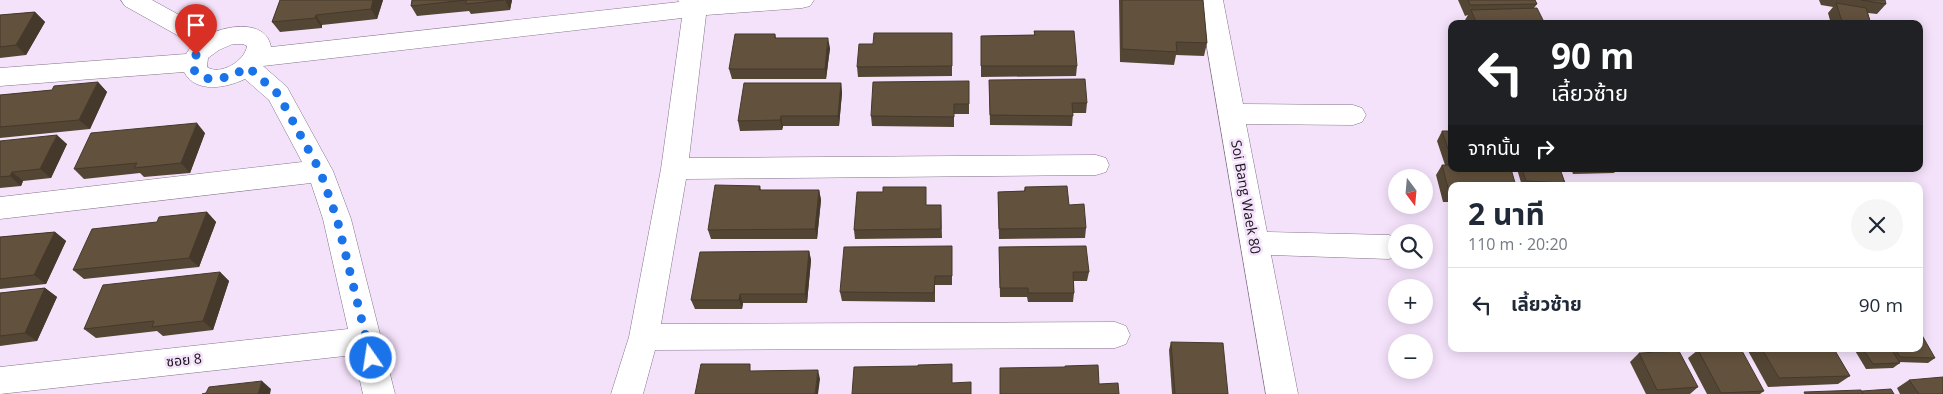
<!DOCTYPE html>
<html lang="th">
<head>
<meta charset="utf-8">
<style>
  body { margin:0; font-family:"Open Sans","Noto Sans Thai",sans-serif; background:#f6f6f7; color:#1f2937; height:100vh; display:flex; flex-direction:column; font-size:19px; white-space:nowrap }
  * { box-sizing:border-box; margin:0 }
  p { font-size:16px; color:#747a83 }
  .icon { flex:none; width:28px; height:28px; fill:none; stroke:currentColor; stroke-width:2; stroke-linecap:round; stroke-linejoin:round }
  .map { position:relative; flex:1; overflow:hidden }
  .details { position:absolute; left:1448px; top:182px; width:475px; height:170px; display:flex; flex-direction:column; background:#fff; border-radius:10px; box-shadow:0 2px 12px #0003 }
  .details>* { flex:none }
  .guide { position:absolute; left:1448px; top:20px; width:475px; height:152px; border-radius:10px; box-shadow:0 2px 12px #0003; background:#202124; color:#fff; overflow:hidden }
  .needle { width:32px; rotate:164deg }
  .fabs { position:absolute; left:1388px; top:169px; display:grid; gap:10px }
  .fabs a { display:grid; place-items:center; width:45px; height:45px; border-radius:50%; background:#fff; box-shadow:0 2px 12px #0003; font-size:25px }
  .pin { position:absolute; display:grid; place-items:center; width:42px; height:42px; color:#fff; margin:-51px -21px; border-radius:50% 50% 50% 0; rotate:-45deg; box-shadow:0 0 5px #0007 }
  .pin .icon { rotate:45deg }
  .me { position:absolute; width:55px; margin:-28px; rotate:347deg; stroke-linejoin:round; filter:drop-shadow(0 0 4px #0008) }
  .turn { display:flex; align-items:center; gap:18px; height:105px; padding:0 20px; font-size:22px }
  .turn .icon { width:65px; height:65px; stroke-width:2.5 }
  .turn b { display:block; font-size:35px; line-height:42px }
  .then { display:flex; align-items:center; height:48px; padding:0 20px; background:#0003; gap:10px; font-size:19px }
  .round { display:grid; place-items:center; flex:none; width:52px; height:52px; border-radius:26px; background:#f6f6f7 }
  .overview { display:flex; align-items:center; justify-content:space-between; height:85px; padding:0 20px }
  h1 { font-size:30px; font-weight:700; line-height:38px }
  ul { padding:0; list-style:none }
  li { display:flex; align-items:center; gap:15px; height:75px; padding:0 20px; border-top:1px solid #e0e1e3 }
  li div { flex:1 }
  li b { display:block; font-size:19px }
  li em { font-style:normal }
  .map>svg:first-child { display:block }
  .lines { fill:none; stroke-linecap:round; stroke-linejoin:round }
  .minor-casing { stroke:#837389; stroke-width:1 }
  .minor { fill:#fff; fill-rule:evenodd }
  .wall { fill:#544634 }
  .shaded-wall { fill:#45392b }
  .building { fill:#62513d; stroke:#45392b }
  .route { stroke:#1a73e8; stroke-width:9; stroke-dasharray:0 16.2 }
  .labels { text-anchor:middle; stroke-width:5; stroke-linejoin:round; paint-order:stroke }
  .street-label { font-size:14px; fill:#18121a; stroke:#f4e2fb }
</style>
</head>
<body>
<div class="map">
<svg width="1943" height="394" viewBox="0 0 1943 394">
  <rect width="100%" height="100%" fill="#f4e2fb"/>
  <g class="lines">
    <!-- minor casing -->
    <g class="minor-casing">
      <g id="minor">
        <path d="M121,0H152L212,33C230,25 266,20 271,47L679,2L678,0H814L810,6L802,8L706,15L689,158L1096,155L1106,158L1109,165L1106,172L1096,175L686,179L661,324L1115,322L1126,326L1130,335L1126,344L1115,348L655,350L643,394H611L629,337L661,169L682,18L263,66L287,87L333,171L351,219L395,394H363L354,355L0,394V367L348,329L323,219L311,183L0,219V197L302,162L269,100L245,79C226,88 196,94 184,72L0,86V68L186,54L193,44L125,6ZM233,44H243L247,46C245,61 220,76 207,67L208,58L219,50Z"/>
        <path d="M1199,0H1223L1243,104L1353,105L1362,108L1366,115L1362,122L1353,125L1246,124L1267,232L1389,235L1396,238V256L1389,259L1271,255L1298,394H1266Z"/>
      </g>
    </g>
    <!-- minor -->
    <use href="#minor" class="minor"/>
  </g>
  <!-- wall -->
  <g class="wall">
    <path d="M280,0H383L377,19L322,25V28L280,32L272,22Z"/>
    <path d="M412,0H512L510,10L471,14L469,11L417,16L411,6Z"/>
    <path d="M1119,0H1203L1207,43L1204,56L1176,55L1174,65L1120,62Z"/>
    <path d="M1458,0H1535L1537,4L1534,8L1545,24H1467L1465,20L1468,15L1465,16Z"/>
    <path d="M1819,0H1885L1886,4L1877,14L1868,13L1871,24H1831L1828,13L1833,7L1821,5Z"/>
    <path d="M35,12L45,22L26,55L0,58V15Z"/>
    <path d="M1034,31L1077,66L1076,76L981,77V36L1034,35Z"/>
    <path d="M952,33V76L858,77L857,67L873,44Z"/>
    <path d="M775,34L776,38L830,48L826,79H732L729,69Z"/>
    <path d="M989,80L1087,103L1086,113H1073L1072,126L990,125Z"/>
    <path d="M969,81V114H954V127L872,126L871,116Z"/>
    <path d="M98,82L107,92L90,129L0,138V95L52,90Z"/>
    <path d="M841,83L842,93L839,126H783L782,130L740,131L738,121Z"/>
    <path d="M1442,131H1451V202H1443L1436,175L1442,165H1445L1437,141Z"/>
    <path d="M205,133L190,173L144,177L140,173L84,179L74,169Z"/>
    <path d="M0,141L67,144L51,178L23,181L21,186L0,188Z"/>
    <path d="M1517,169H1560L1565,183L1564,184L1573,186H1522Z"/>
    <path d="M1571,169H1617L1614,173L1573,174Z"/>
    <path d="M760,186L761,190H819L821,200L817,239H711L708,230Z"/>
    <path d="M926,187V205H941L942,238L855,239L854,230L883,192Z"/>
    <path d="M1025,187L1069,205L1086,228L1085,238L999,239L998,192L1024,191Z"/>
    <path d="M207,212L216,222L199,267L84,279L73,270L157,222Z"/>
    <path d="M55,232L66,241L46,284L0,289V237Z"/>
    <path d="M952,246V285H935V302L842,301L840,292Z"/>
    <path d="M999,247L1089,272L1087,281H1074V293L1073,302H1028L1027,297H1000Z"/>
    <path d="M809,251L811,260L807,303H743L742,309H695L691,300Z"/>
    <path d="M220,272L229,281L213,330L163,336L157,331L96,338L84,329Z"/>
    <path d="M45,288L57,297L37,341L0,346V293Z"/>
    <path d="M1171,342L1228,394H1172L1169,350Z"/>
    <path d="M1747,349H1834L1850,376L1838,384L1768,387Z"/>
    <path d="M1854,349H1919L1935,358L1928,363L1899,362L1900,363L1893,368L1866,369Z"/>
    <path d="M1698,350L1764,391L1760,394H1707L1688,358Z"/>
    <path d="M1639,353L1698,387L1690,394H1646L1630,362Z"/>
    <path d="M1909,380L1943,394H1900L1897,388Z"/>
  </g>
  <!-- shaded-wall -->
  <g class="shaded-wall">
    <path d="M373,0H383L377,19L371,9Z"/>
    <path d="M505,0H512L510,10Z"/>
    <path d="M35,12L45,22L26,55L16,45Z"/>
    <path d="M316,15L322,25V28L315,18Z"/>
    <path d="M828,38L830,48L826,79L825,69Z"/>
    <path d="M98,82L107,92L90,129L79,120Z"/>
    <path d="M841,83L842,93L839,126L838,116Z"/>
    <path d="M781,116L783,126L782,130L780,120Z"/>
    <path d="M197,123L205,133L190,173L181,163Z"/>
    <path d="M57,135L67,144L51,178L40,169Z"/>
    <path d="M12,172L23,181L21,186L10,176Z"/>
    <path d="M819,190L821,200L817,239L815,229Z"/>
    <path d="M207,212L216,222L199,267L189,258Z"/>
    <path d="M55,232L66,241L46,284L34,275Z"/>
    <path d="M809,251L811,260L807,303L805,294Z"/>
    <path d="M220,272L229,281L213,330L203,321Z"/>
    <path d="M45,288L57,297L37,341L25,333Z"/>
    <path d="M740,294L743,303L742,309L739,300Z"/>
    <path d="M818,370L820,379L818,394H815Z"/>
    <path d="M262,381L271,389L270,394H258Z"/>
  </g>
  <!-- building -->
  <g class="building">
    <path d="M280,0H373L371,9L316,15L315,18L272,22Z"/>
    <path d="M412,0H504L466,4V0L411,6Z"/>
    <path d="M1122,0H1203L1207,43L1176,42L1177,52L1122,49Z"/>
    <path d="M1468,0H1535L1537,4L1470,5Z"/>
    <path d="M1861,0H1885L1886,4Z"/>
    <path d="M1836,3L1866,8L1871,24H1843Z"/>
    <path d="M1537,8L1545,24H1477L1471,10Z"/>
    <path d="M35,12L16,45L0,47V15Z"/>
    <path d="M1034,31H1074L1077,66H981V36L1035,35Z"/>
    <path d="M874,33H952V66L857,67L859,44H873Z"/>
    <path d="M735,34H775V38H828L825,69H729Z"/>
    <path d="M1085,79L1087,103H1072L1073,116L990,115L989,80Z"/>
    <path d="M969,81V104H954V117L871,116L873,82Z"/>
    <path d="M98,82L79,120L0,127V95L52,90L54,86Z"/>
    <path d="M744,83H841L838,116H781L780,120L738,121Z"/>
    <path d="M197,123L181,163L134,168L137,163L74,169L91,133Z"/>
    <path d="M1442,131H1451V158Z"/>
    <path d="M57,135L40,169L12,172L10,176L0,177V141Z"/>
    <path d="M1442,165H1451V169H1511L1516,186H1451V192H1449Z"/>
    <path d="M1522,169H1560L1565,183L1526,181Z"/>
    <path d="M1572,184L1573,186H1544L1543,185Z"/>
    <path d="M715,185L760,186L759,190H819L815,229L708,230Z"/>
    <path d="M1067,186L1069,205L1084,204L1086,228L999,229L998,192L1025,191V187Z"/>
    <path d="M883,187H926V205H941V229L854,230L857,192H883Z"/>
    <path d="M207,212L189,258L73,270L92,229L157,222L159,217Z"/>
    <path d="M55,232L34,275L0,279V237Z"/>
    <path d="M952,246V276H935L934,293L840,292L844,247Z"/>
    <path d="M1086,246L1089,272H1073L1074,293H1028V288H1000L999,247Z"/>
    <path d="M809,251L805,294H740L739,300H691L700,252Z"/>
    <path d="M220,272L203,321L152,327L154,321L84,329L103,285Z"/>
    <path d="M45,288L25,333L0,336V293Z"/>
    <path d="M1919,330L1935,358L1900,357L1895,349H1919Z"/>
    <path d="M1171,342L1223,343L1228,394H1175Z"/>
    <path d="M1712,349H1741L1764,391L1721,393L1698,350Z"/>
    <path d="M1762,349H1834L1850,376L1779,378Z"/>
    <path d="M1863,349H1891L1900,363L1873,364Z"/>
    <path d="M1679,351L1698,387L1657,390L1639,353Z"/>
    <path d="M701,364H750V371L818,370L815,394H695Z"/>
    <path d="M952,364V383L971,382V394H852L854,367L918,366V365Z"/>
    <path d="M1098,365L1099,384L1118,383L1119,394H1000V368L1065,367V366Z"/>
    <path d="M1943,377V394H1919L1909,380Z"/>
    <path d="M262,381L258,394H202L206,393L209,387Z"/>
    <path d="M1891,389L1894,394H1863L1862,391Z"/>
    <path d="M1861,390L1863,394H1805L1804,392Z"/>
  </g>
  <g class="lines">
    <!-- route -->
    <path class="route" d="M196,55C185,78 210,82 226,77C234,75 241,71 248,67L278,94L320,171L337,219L371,358"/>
  </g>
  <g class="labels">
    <!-- street labels -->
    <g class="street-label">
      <text transform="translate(1246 197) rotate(80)" y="5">Soi Bang Waek 80</text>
      <text transform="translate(184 360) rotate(-6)" y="5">ซอย 8</text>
    </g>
  </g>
</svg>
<div class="fabs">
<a><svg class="needle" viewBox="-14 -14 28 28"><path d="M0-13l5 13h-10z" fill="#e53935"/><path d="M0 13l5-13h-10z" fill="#747a83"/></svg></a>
<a><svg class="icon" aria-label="search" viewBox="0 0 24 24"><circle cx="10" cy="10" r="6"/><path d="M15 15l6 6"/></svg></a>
<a>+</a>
<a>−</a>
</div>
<div class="pin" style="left:196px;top:55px;background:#d93025"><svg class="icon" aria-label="arrive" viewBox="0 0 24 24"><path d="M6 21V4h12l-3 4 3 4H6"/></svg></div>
<svg class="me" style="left:371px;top:358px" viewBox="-20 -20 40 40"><circle r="17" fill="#1a73e8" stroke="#fff" stroke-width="3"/><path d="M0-11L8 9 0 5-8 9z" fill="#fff"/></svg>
<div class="guide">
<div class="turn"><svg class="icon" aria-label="left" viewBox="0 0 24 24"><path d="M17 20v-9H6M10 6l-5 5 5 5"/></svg><div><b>90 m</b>เลี้ยวซ้าย</div></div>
<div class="then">จากนั้น<svg class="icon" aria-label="right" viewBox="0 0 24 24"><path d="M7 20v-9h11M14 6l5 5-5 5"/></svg></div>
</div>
<section class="details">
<div class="overview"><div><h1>2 นาที</h1><p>110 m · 20:20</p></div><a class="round"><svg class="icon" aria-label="close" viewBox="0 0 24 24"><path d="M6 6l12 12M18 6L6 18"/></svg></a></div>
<ul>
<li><svg class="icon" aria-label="left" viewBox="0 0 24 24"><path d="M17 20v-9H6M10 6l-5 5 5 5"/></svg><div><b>เลี้ยวซ้าย</b></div><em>90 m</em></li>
</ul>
</section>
</div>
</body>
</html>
